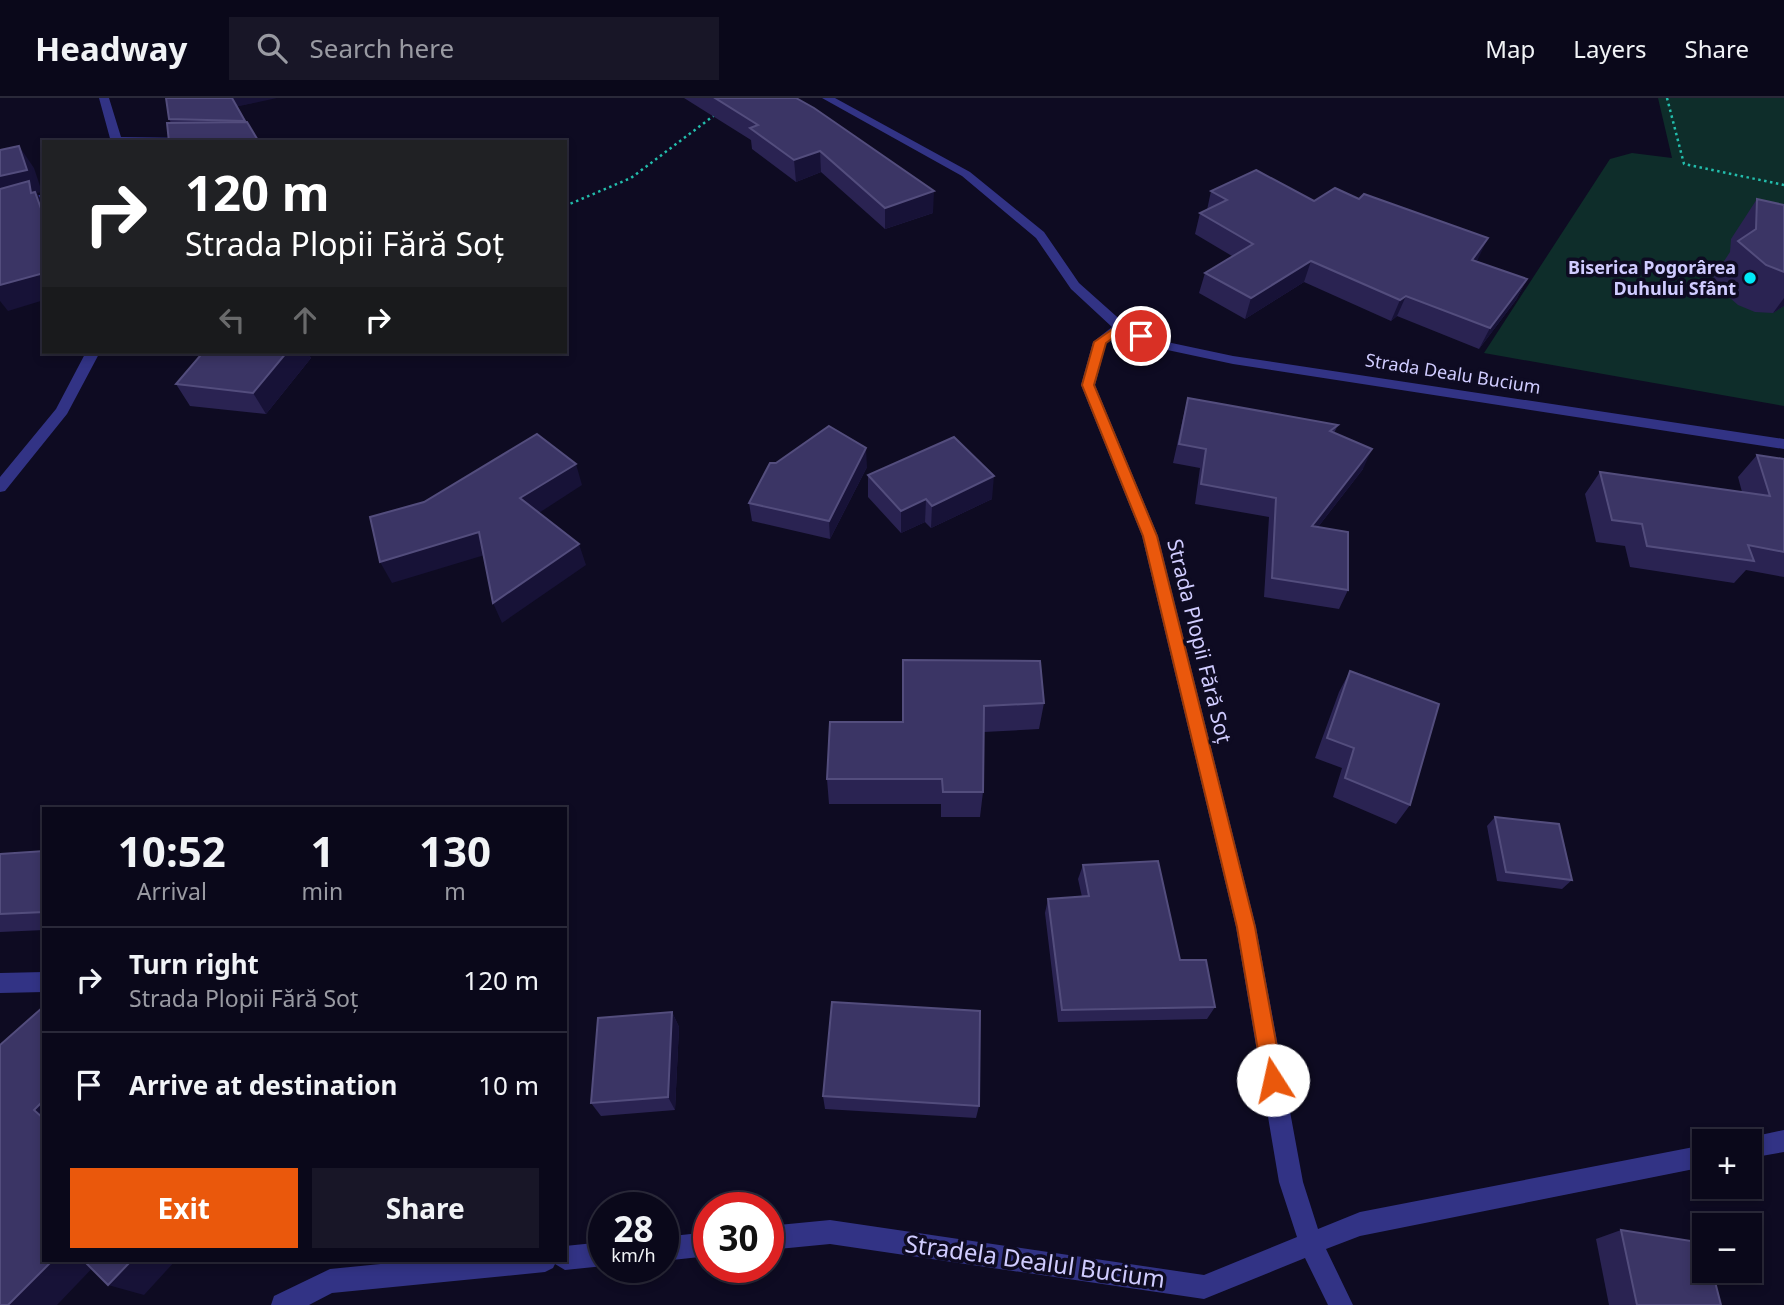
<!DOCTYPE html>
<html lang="en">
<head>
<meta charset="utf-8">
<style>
  body { margin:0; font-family:"Noto Sans",sans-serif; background:#181627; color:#f1f3f6; height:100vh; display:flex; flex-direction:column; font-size:26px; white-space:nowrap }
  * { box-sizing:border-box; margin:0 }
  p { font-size:23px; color:#999aa2 }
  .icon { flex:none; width:38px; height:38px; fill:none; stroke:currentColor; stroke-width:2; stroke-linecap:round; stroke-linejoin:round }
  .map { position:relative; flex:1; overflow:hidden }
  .side { position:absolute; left:42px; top:709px; width:525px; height:455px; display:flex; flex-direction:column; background:#0a081a; border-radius:0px; box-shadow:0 4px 10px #0003,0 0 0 2px #2a2939 }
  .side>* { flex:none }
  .guide { position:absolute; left:42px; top:42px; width:525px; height:214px; border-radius:0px; box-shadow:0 4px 10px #0003,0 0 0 2px #2a2939; background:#202124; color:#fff; overflow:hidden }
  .fabs { position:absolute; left:1692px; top:1031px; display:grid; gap:14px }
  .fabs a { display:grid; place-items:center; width:70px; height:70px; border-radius:0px; background:#0a081a; box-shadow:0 4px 10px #0003,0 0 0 2px #2a2939; font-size:35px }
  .speed { position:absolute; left:588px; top:1094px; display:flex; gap:14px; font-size:35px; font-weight:700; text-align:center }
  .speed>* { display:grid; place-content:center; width:91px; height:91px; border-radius:50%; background:#0a081a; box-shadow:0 4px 10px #0003,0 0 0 2px #2a2939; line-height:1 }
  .speed small { font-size:18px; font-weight:400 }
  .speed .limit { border:10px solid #d22; background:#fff; color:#111 }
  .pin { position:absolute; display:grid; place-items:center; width:60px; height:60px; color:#fff; margin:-30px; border:4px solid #fff; border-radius:50%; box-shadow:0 2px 7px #0007 }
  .me { position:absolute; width:77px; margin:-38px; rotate:350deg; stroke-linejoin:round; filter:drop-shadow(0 0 5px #0008) }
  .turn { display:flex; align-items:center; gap:24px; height:147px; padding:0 28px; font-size:32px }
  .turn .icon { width:91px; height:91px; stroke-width:2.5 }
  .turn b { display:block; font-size:49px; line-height:60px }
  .lanes { display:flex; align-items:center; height:66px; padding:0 28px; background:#0003; justify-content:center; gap:35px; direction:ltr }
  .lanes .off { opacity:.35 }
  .eta { display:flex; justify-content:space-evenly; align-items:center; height:119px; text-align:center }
  .eta b { font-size:42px; font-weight:700; line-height:49px }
  .cta { display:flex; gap:14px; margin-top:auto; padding:14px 28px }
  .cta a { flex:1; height:80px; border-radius:0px; background:#ea580c; color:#fff; font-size:28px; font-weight:700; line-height:80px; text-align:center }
  .cta a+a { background:#181627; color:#f1f3f6 }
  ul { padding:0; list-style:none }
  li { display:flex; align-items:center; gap:21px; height:105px; padding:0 28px; border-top:2px solid #2a2939 }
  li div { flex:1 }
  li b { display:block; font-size:26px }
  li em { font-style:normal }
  header { display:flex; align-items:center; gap:42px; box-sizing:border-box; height:98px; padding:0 35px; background:#0a081a; border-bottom:2px solid #2a2939 }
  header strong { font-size:33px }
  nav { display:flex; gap:38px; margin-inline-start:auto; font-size:24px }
  .search { width:490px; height:63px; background:#181627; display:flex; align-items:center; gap:18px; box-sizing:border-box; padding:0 24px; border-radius:0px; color:#999aa2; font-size:26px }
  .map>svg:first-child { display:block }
  .green { fill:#0e2d2a }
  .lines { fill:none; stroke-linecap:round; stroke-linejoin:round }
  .path { stroke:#23bdac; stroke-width:2.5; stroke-dasharray:2.5 3.5; stroke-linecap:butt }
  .minor { fill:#323385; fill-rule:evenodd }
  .wall { fill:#2a2352 }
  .shaded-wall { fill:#171237 }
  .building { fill:#3b3565; stroke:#534d7d; stroke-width:2 }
  .route { fill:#ea580c; stroke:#983908; stroke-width:2 }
  .poi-dot { fill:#00eaf7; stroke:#0e0b22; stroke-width:2.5 }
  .labels { text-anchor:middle; stroke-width:7; stroke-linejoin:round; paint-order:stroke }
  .far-poi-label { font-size:18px; font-weight:bold; fill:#d0ccff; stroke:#0e0b22; text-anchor:end }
  .far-street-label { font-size:18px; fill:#d0ccff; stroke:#0e0b22 }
  .street-label { font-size:21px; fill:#d0ccff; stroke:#0e0b22 }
  .near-street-label { font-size:24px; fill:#d0ccff; stroke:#0e0b22 }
</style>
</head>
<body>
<header>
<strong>Headway</strong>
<div class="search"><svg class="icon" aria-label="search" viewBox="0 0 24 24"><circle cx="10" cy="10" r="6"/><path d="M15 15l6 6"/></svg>Search here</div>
<nav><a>Map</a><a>Layers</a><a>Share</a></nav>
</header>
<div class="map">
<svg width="1784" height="1207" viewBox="0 0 1784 1207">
  <rect width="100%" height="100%" fill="#0e0b22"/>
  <!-- green -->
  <path class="green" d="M1658,0H1784V308L1484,255L1610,61L1632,55L1672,60Z"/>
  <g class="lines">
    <!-- path -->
    <g class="path">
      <path d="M1667,0L1684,66L1784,87"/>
      <path d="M565,108L631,80L716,16"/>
    </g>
    <!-- minor -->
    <g class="minor">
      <path d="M99,0H109L121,39L194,40L199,43L111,44Z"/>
      <path d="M822,0H835L970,74L1044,134L1079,185L1125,226L1167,244L1233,258L1784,341V351L1233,266L1158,250L1121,234L1106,246L1095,287L1158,438L1256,829L1303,1084L1318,1131L1360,1114L1704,1047V1069L1360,1138L1326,1151L1353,1207H1328L1305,1160L1204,1201L830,1146L768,1152V1128L830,1122L1204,1177L1297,1139L1279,1084L1236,829L1142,438L1081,287L1093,244L1112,229L1071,191L1036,140L962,78Z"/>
      <path d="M44,96V103L0,114V106Z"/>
      <path d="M86,254H100L67,316L5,393L0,394V379L56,311Z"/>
      <path d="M44,874V894L0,895V875Z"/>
      <path d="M1784,1032V1054L1750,1060V1043H1741L1742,1041Z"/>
      <path d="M709,1134V1158L663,1163V1139Z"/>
      <path d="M604,1144V1168L565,1172L555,1166L553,1170L545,1174L332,1195L309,1207H271L274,1198L330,1171L421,1162H565V1148Z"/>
    </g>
  </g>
  <!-- wall -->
  <g class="wall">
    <path d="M277,0L237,8L246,24L171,25L169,21Z"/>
    <path d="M684,0H796L933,115L885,131L821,74L796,84L752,51L751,42Z"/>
    <path d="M1211,93L1314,103L1478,161L1476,163L1527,181L1516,202L1479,251L1397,218L1391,223L1304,184L1245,221L1199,195L1205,175L1232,158L1195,136L1200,115L1207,112Z"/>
    <path d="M1757,101L1784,107V208L1773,215L1755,214L1738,207L1711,183L1730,154L1731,141Z"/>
    <path d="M197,254H307L311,260L266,316L190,308L176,286L200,258Z"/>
    <path d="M1188,300L1338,327L1334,335L1363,371L1318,429L1348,492L1339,511L1264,499L1269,419L1195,406L1200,370L1173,365L1183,320Z"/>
    <path d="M1757,357L1784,361V479L1746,472L1734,485L1630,469L1625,448L1596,444L1585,396L1600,374L1742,394L1738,379Z"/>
    <path d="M867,369L830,441L752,423L749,405Z"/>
    <path d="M868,377L992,401L931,430L925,424L901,435L868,399Z"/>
    <path d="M903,562L1044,605L1039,631L984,634L983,694L980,719H941V706H829L827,681L903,624Z"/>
    <path d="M1350,573L1410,707L1396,726L1333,699L1342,670L1315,660L1339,594Z"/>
    <path d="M1495,719L1572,782L1562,791L1497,783L1487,728Z"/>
    <path d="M44,753V832L0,834V756Z"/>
    <path d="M1083,767L1180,862L1215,909L1207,921L1058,924L1045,815L1048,801L1082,799L1078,781Z"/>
    <path d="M672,914L679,929L675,1012L601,1018L591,1005Z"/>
    <path d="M823,998L979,1008L976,1020L825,1011Z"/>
    <path d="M1621,1132L1721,1207H1609L1596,1141Z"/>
  </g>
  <!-- shaded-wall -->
  <g class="shaded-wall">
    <path d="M231,0H277L235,9Z"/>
    <path d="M19,48L34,70L42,94L37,95L44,106V119L0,103V78Z"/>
    <path d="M820,53L821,74L796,84L794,62Z"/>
    <path d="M934,93L933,115L885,131V110Z"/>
    <path d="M1488,140L1478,161L1462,182L1472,162Z"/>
    <path d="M1311,163L1304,184L1245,221L1251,200Z"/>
    <path d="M44,175V202L8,213L0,203V187Z"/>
    <path d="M1527,181L1516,202L1479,251L1490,230Z"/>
    <path d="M1406,198L1397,218L1391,223L1400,202Z"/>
    <path d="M1784,200V208L1773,215Z"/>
    <path d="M287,254H307L311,260L266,316L253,295Z"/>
    <path d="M866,350L867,369L830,441L829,423Z"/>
    <path d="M1372,351L1363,371L1304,447L1312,428Z"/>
    <path d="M576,366L582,387L528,422L520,400Z"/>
    <path d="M994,378L992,401L931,430L932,408Z"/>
    <path d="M926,401L925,424L901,435V413Z"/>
    <path d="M479,434L488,456L392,485L380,464Z"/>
    <path d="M579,446L586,467L502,525L493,505Z"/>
    <path d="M672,914L679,929L675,1012L668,999Z"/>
    <path d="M565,1000L569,1005L565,1041Z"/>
    <path d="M44,1002V1021L34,1012Z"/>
    <path d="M53,1162H100L57,1207H8Z"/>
    <path d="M132,1162H176L144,1197L108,1187Z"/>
  </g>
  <!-- building -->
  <g class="building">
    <path d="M166,0H232L245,23L169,21Z"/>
    <path d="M715,0H796L814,10L934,93L885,110L820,53L794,62L750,30L758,27Z"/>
    <path d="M247,24L259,44H169L167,25Z"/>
    <path d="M19,48L27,72L0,78V52Z"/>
    <path d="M1256,72L1314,103L1335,90L1359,101L1364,96L1488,140L1472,162L1527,181L1490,230L1406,198L1400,202L1311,163L1251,200L1205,175L1253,146L1200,115L1227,102L1211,93Z"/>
    <path d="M29,83L31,95L35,94L44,119V175L0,187V91Z"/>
    <path d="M1757,101L1784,107V174L1766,167L1738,143L1756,131Z"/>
    <path d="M197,254H287L253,295L176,286L200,258Z"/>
    <path d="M1188,300L1338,327L1330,333L1372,351L1312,428L1348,434V492L1272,480L1276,400L1201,386L1206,351L1179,346Z"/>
    <path d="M829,328L866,350L829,423L749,405L770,365H776Z"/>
    <path d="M537,336L576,366L520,400L579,446L493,505L479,434L380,464L370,419L424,404Z"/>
    <path d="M954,339L994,378L932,408L926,401L901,413L868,377Z"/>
    <path d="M1757,357L1784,361V454L1748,447L1754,463L1647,448L1642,426L1612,422L1600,374L1770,398Z"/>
    <path d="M903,562L1040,563L1044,605L984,608L983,694H943L942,681H827L830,624H903Z"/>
    <path d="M1350,573L1439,606L1410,707L1345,680L1354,650L1327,640Z"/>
    <path d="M1495,719L1559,726L1572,782L1506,774Z"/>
    <path d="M44,753V814L0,816V756Z"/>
    <path d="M1158,763L1180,862H1206L1215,909L1062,912L1048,801L1089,798L1083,767Z"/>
    <path d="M832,904L980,913L979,1008L823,998Z"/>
    <path d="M43,909L44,910V1002L34,1012L44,1021V1162H53L8,1207H0V947Z"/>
    <path d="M672,914L668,999L591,1005L598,920Z"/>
    <path d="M1621,1132L1704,1145V1172H1712L1721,1207H1637Z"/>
    <path d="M83,1162H132L108,1187Z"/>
  </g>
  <!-- route -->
  <path class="route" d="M1120,226L1147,238L1141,242L1121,234L1106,245L1094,287L1157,438L1255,829L1283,982L1280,989L1273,992L1266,989L1263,982L1237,829L1143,438L1082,287L1094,244Z"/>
  <!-- markers -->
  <circle class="poi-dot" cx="1750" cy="180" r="7"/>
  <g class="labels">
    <!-- far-poi labels -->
    <g class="far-poi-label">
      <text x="1736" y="176">Biserica Pogorârea<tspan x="1736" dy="21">Duhului Sfânt</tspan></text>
    </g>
    <!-- far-street labels -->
    <g class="far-street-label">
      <text transform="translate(1453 276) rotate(9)" y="6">Strada Dealu Bucium</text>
    </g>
    <!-- street labels -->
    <g class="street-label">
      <text transform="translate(1199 543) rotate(76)" y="7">Strada Plopii Fără Soț</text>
    </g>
    <!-- near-street labels -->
    <g class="near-street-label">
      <text transform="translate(1035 1164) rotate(8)" y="8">Stradela Dealul Bucium</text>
    </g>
  </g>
</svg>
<div class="fabs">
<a>+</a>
<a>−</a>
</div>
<div class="speed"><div>28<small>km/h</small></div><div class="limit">30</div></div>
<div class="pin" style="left:1141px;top:238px;background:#d93025"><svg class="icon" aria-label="arrive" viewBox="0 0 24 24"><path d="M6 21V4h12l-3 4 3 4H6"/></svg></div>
<svg class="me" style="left:1273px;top:982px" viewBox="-20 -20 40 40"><circle r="19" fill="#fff"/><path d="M0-13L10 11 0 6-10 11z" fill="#ea580c"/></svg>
<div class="guide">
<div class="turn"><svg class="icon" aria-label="right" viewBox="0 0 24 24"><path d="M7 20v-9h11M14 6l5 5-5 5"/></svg><div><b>120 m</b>Strada Plopii Fără Soț</div></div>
<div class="lanes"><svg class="icon off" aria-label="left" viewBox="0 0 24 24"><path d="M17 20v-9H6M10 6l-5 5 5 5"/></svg><svg class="icon off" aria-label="ahead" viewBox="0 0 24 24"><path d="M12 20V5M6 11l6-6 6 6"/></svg><svg class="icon" aria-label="right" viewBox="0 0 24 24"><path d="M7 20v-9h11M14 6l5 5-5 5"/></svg></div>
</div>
<section class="side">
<div class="eta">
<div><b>10:52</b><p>Arrival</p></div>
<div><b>1</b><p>min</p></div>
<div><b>130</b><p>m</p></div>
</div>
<ul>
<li><svg class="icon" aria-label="right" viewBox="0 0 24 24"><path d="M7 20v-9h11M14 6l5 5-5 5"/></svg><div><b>Turn right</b><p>Strada Plopii Fără Soț</p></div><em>120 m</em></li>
<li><svg class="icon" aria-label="arrive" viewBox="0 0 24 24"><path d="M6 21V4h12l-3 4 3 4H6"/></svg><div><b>Arrive at destination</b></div><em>10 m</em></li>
</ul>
<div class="cta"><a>Exit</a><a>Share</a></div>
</section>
</div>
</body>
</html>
